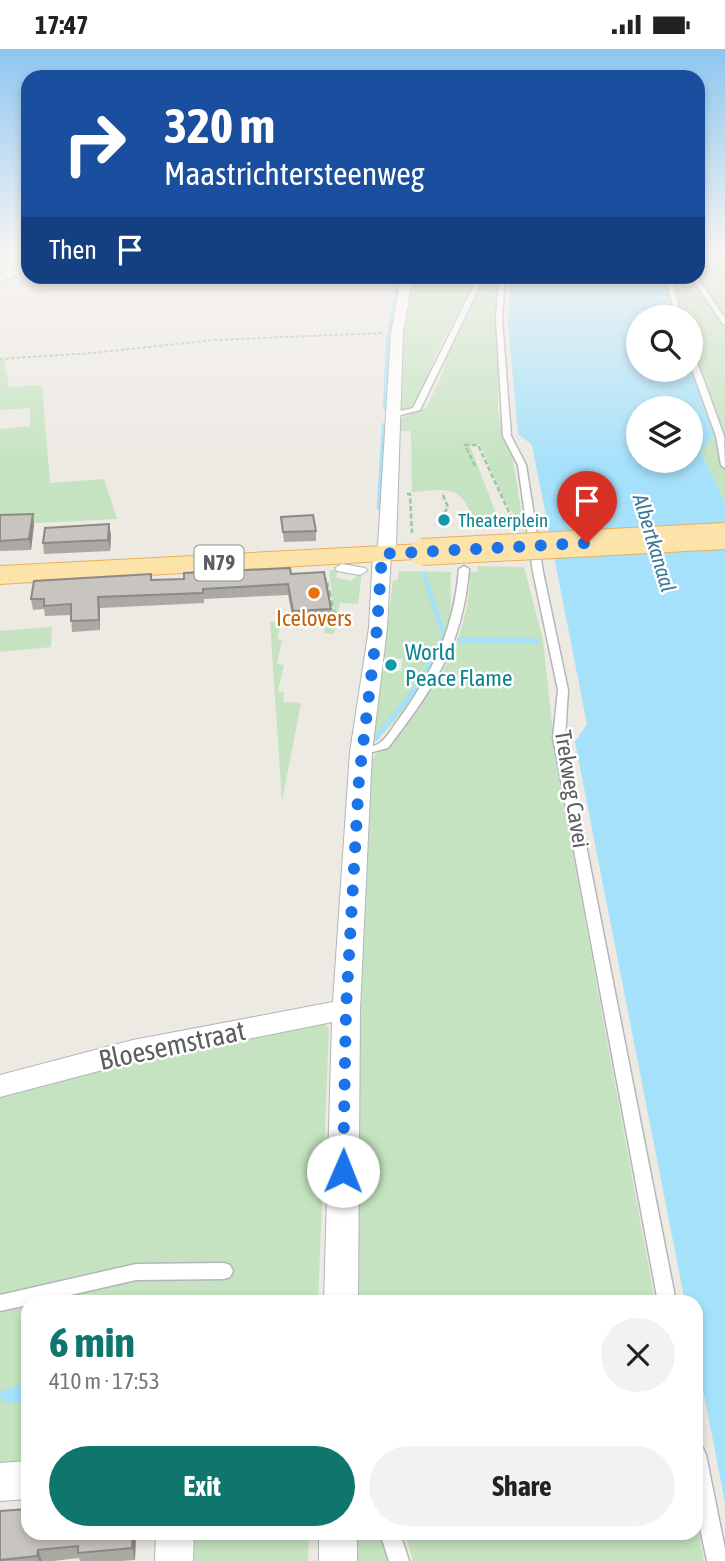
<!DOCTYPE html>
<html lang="en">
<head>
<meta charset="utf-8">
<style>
  body { margin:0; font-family:"Asap Condensed",sans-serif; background:#f2f2f2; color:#222; height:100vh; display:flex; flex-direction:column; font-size:26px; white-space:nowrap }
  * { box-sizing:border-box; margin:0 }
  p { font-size:23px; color:#767676 }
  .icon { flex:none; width:38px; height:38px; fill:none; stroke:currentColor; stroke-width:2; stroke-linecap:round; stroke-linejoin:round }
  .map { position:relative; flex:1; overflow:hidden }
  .drawer { position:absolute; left:21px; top:1246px; width:682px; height:245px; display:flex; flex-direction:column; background:#fff; border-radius:21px; box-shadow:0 4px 10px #0003 }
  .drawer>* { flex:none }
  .banner { position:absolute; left:21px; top:21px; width:684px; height:214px; border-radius:21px; box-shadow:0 4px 10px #0003; background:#1a4fa0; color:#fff; overflow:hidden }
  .tools { position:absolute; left:626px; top:256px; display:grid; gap:14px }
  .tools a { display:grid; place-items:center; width:77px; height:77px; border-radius:50%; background:#fff; box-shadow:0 4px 10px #0003; font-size:35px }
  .pin { position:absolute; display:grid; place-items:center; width:60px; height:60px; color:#fff; margin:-72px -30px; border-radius:50% 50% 50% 0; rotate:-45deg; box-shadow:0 0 7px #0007 }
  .pin .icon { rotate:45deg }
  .me { position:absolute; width:77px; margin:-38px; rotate:1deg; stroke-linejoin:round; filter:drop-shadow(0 0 5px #0008) }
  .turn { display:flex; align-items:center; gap:24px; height:147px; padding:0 28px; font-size:32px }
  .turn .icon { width:91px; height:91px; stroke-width:2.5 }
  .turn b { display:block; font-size:49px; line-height:60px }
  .then { display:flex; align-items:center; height:66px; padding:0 28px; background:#0003; gap:14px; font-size:26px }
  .round { display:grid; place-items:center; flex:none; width:74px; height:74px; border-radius:37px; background:#f2f2f2 }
  .headline { display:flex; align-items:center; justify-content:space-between; height:119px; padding:0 28px }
  h1 { font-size:42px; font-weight:700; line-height:52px; color:#0f766e }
  .primary-button { display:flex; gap:14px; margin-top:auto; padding:14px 28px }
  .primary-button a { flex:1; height:80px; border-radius:42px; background:#0f766e; color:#fff; font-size:28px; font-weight:700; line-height:80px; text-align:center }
  .primary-button a+a { background:#f2f2f2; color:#222 }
  .status { display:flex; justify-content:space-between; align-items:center; height:49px; padding:0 35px; background:#fff; direction:ltr }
  .status svg { height:19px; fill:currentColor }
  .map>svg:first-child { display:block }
  .green { fill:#c5e3c0 }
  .water { fill:#a5e1fa; fill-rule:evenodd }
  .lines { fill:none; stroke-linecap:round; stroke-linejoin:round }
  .stream-far2 { stroke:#a5e1fa; stroke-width:3.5 }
  .stream-far1 { stroke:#a5e1fa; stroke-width:4.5 }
  .stream { stroke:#a5e1fa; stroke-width:5 }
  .service-casing { stroke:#b3b6b9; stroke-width:3 }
  .pedestrian-casing { stroke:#b3b6b9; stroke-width:2 }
  .minor-casing { stroke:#b3b6b9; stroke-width:2 }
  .primary-casing { stroke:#eab05f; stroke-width:2 }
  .path-far2 { stroke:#9bc7a1; stroke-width:2; stroke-dasharray:3.5 2; stroke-linecap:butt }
  .path-far1 { stroke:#9bc7a1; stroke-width:2.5; stroke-dasharray:5 2.5; stroke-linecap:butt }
  .path { stroke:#9bc7a1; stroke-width:3.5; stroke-dasharray:6 3.5; stroke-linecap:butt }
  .service { fill:#fff; fill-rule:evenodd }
  .pedestrian { fill:#fff; fill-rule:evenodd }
  .minor { fill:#fff; fill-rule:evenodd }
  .primary { fill:#fbe3aa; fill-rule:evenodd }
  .primary-bridge-casing { stroke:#eab05f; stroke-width:28; stroke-linecap:butt }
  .primary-bridge { stroke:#fbe3aa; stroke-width:26 }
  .wall { fill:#aca9a4 }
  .shaded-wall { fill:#8c8986 }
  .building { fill:#c8c4bf; stroke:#8c8986; stroke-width:2 }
  .route { stroke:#1a73e8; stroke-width:12; stroke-dasharray:0 21.6 }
  .culture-dot { fill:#0f9aa8; stroke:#fff; stroke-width:2.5 }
  .food-dot { fill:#e8710a; stroke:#fff; stroke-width:2.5 }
  .labels { text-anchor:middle; stroke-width:5; stroke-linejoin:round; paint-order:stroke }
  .far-culture-label { font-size:19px; fill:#0d838f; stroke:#fff; text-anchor:start }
  .far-water-label { font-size:21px; font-style:italic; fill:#3e779b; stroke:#fff }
  .shield { fill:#fff; stroke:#8c8f92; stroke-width:2 }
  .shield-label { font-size:21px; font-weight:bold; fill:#5b5f63 }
  .food-label { font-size:23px; fill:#c56008; stroke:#fff }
  .culture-label { font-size:23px; fill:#0d838f; stroke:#fff; text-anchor:start }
  .street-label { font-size:23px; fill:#5b5f63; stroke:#fff }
  .near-street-label { font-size:28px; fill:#5b5f63; stroke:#fff }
</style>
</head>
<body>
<div class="status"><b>17:47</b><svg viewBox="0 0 49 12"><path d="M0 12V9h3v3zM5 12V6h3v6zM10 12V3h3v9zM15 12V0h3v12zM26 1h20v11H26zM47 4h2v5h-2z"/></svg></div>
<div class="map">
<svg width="725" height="1512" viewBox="0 0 725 1512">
  <rect width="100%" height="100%" fill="#ede9e3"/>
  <!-- green -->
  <g class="green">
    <path d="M698,204H725V454L701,401L714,387L691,320V268H673L662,228H698Z"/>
    <path d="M409,228H478L442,293L420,344L408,361L396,360L403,261Z"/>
    <path d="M484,228H498V360L503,390L512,407L525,485L504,450L480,395L470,397L499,472L485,470L473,473C462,433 446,441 412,443L411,382H396L399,370L426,359L441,328L454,290Z"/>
    <path d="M0,311H4L9,338L42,336L50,434L104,430L117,470L0,476V380L30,377V359L0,361Z"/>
    <path d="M477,517L524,518L543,591L557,720L655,1253H346L368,719C385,684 417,662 438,630C459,598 470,559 470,523H478Z"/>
    <path d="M329,521H340L335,528L351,532L362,523L358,555L340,554L334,585L324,584V578L281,576L277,590L282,591L277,615L284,616L278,642L284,643L283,653L301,654L282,752L270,573L335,570Z"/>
    <path d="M399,522L451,523C450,543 453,569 447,588C435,628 405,661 378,691L373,692L380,622H401L403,610L381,609L384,605L393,532L398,531Z"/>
    <path d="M52,578L51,598L0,603V582Z"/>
    <path d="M297,970H321L329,980L318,1253H28V1415L0,1417V1045Z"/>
    <path d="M697,1473L704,1512H413L405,1484H696Z"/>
    <path d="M193,1484H309L308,1512H193Z"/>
    <path d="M353,1484H374L384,1495L389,1512H349Z"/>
  </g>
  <!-- water -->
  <g class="water">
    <path d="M510,228H662L673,268H639V320H691L714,387L701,402L725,454V1454L697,1309L696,1253H685L575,693L587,675L532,396L518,385L508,275ZM639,359H691V411H639Z"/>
    <path d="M28,1332V1354L2,1353L0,1343Z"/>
  </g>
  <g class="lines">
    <!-- stream-far2 -->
    <g class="stream-far2">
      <path d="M389,281L399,228"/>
      <path d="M385,353L388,285"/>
    </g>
    <!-- stream-far1 -->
    <g class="stream-far1">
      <path d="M385,359V351"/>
      <path d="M379,459L384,376"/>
      <path d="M424,525L430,543"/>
    </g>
    <!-- stream -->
    <g class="stream">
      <path d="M429,542L442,580"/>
      <path d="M459,591L538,592"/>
      <path d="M375,690L421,633L444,587"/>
    </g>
    <!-- service casing -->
    <g class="service-casing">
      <g id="service">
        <path d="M478,228H484L420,361L389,369V365L413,359Z"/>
        <path d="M499,228H505L502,270L511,387L526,416L543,523L568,641L565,689L676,1253H658L553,689L558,641L533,523L518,416L503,387L496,270Z"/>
        <path d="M666,228H672L681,268H675Z"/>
        <path d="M691,228H697L725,269V276L723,275Z"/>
        <path d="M691,305L695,307L724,387L725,419L721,416L716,387L691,318Z"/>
        <path d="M464,517L469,520C463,597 433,640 388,699L361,706L357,705L355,703L357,701C363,699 372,698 378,695C386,691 393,677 399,670C434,621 454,580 459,520Z"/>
        <path d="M224,1214L230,1216L233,1222L230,1228L224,1230L136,1231L40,1253H28V1256L0,1262V1246L136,1215Z"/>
        <path d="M696,1396L703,1399L706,1406L725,1500V1512H707L696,1460Z"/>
        <path d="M380,1484H400L409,1512H389Z"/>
      </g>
    </g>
    <!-- pedestrian casing -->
    <g class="pedestrian-casing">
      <path id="pedestrian" d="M342,515L365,519L367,522L360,526L337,522L335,519Z"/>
    </g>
    <!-- minor casing -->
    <g class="minor-casing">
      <g id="minor">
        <path d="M28,211V219L0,234V226Z"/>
        <path d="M401,228H413L403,284L396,497L391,504L387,579L372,703L360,960L358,1253H324L332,973L133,1013L0,1048V1026L133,991L333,953L350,703L369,579L373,504L378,497L391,284Z"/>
        <path d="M28,1412V1450L0,1452V1414Z"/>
        <path d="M156,1484H194L193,1512H155Z"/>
        <rect x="319" y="1484" width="38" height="28"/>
      </g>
    </g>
    <!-- primary casing -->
    <g class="primary-casing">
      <path id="primary" d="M422,495L432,497L436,503L432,509L0,535V517Z"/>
    </g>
    <!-- path-far2 -->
    <path class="path-far2" d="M0,310L92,304L214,291L382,284"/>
    <!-- path-far1 -->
    <g class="path-far1">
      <path d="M475,417L465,396H478L515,476"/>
      <path d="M407,445H410L412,484"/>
      <path d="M443,446L448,458L439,473L445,479"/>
      <path d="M322,531H327L329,543"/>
    </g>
    <!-- path -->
    <path class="path" d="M329,542L333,563L348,567"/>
    <!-- service -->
    <use href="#service" class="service"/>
    <!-- pedestrian -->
    <use href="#pedestrian" class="pedestrian"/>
    <!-- minor -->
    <use href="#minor" class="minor"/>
    <!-- primary -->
    <use href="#primary" class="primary"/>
    <!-- primary-bridge casing -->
    <g class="primary-bridge-casing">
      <path id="primary-bridge" d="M422,503L725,487"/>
    </g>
    <!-- primary-bridge -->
    <use href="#primary-bridge" class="primary-bridge"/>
  </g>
  <!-- wall -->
  <g class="wall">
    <path d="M0,466L34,475L31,501L0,502Z"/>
    <path d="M281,468L316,482V492L284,493Z"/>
    <path d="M111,486L110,502L44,505L43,494Z"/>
    <path d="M291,525L331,560V570L293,572L288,546L204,550V554L100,559V581L72,583L71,566L45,567L44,560L33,561L31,550L151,531Z"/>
    <path d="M0,1462L136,1484L135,1511L121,1512H80L79,1509L53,1512H0Z"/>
  </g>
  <!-- shaded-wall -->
  <g class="shaded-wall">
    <path d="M33,465L34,475L31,501L29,490Z"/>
    <path d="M109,475L111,486L110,502L108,491Z"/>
    <path d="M98,548L100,559V581L99,571Z"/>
    <path d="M133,1484H136L135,1511L132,1499Z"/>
    <path d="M38,1501L42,1512H39L37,1507Z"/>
  </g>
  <!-- building -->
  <g class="building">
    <path d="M33,465L29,490L0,492V466Z"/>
    <path d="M313,466L316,482L283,483L281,468Z"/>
    <path d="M109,475L108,491L43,494L45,479Z"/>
    <path d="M290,519L291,525L324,523L331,560L293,562L288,535L203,540V544L98,548L99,571L71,572V555L44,557V550H31L34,532L151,525V531L184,530V524Z"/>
    <path d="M28,1460V1484H133L132,1499L78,1504V1497L38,1501L37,1507L0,1511V1462Z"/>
  </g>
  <!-- sky -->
  <linearGradient id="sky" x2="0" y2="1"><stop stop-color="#8dc6ef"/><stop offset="0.49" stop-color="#f7f5f2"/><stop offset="1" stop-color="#f7f5f2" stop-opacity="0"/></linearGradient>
  <rect width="725" height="416" fill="url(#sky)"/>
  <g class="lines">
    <!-- route -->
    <path class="route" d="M343,1122L346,960L359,730L377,579L382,505L587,494"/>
  </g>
  <!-- markers -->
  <g class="culture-dot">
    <circle cx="444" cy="471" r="7"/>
    <circle cx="391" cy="616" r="7"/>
  </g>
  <circle class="food-dot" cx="314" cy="544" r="7"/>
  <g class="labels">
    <!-- far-culture labels -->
    <g class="far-culture-label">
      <text x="458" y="478">Theaterplein</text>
    </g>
    <!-- far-water labels -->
    <g class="far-water-label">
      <text transform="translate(654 494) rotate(73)" y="7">Albertkanaal</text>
    </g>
    <!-- shield labels -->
    <rect class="shield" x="194.5" y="496.5" width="49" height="35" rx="5"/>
    <g class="shield-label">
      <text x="219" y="521">N79</text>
    </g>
    <!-- food labels -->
    <g class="food-label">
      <text x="314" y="577">Icelovers</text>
    </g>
    <!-- culture labels -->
    <g class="culture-label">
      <text x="405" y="611">World<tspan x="405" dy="26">Peace Flame</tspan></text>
    </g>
    <!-- street labels -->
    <g class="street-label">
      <text transform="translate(572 740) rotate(81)" y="8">Trekweg Cavei</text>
    </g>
    <!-- near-street labels -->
    <g class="near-street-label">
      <text transform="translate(172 996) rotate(-12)" y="10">Bloesemstraat</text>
    </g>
  </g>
</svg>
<div class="tools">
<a><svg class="icon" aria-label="search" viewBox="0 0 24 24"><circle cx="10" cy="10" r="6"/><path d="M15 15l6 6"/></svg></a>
<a><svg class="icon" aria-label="layers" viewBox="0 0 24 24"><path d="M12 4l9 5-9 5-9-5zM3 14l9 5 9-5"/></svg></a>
</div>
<div class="pin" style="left:587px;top:494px;background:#d93025"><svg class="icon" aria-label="arrive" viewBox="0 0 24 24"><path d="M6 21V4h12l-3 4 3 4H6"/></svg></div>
<svg class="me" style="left:343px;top:1122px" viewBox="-20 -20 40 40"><circle r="19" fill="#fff"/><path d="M0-13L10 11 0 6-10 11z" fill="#1a73e8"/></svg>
<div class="banner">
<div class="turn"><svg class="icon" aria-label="right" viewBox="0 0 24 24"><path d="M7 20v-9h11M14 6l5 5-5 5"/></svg><div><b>320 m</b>Maastrichtersteenweg</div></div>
<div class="then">Then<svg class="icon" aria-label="arrive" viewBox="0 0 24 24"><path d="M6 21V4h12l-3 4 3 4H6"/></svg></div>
</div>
<section class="drawer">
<div class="headline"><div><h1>6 min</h1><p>410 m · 17:53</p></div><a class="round"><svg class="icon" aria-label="close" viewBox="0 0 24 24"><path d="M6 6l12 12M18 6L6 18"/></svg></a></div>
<div class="primary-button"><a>Exit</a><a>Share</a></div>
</section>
</div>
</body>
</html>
